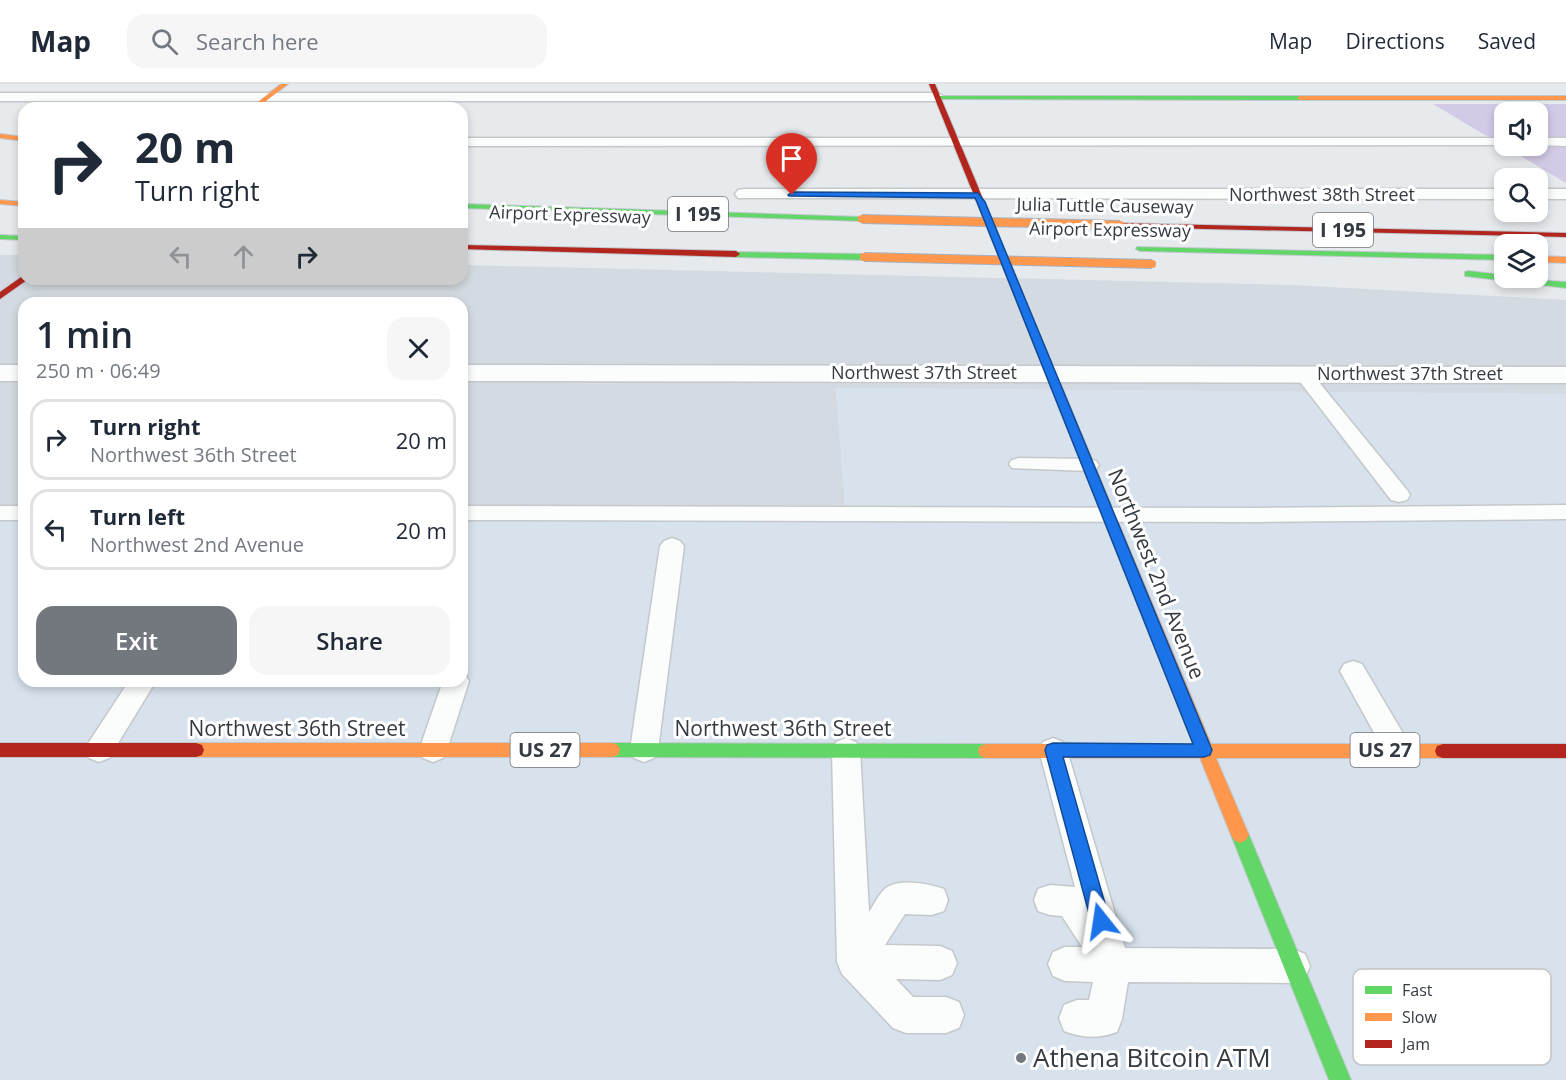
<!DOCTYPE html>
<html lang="en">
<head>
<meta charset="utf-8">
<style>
  body { margin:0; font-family:"Open Sans",sans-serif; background:#f6f6f7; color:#1f2937; height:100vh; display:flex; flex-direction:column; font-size:22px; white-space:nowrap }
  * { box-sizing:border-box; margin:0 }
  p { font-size:20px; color:#747a83 }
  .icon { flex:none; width:33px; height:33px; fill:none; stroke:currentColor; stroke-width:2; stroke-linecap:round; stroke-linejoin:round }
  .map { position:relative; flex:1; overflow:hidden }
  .drawer { position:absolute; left:18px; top:213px; width:450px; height:390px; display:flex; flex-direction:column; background:#fff; border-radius:18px; box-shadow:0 3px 9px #0003 }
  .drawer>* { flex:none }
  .guide { position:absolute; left:18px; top:18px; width:450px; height:183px; border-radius:18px; box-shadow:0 3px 9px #0003; background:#fff; color:#1f2937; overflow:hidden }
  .buttons { position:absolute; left:1494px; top:18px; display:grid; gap:12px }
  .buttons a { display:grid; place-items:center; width:54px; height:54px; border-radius:12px; background:#fff; box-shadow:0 3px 9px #0003; font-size:30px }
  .pin { position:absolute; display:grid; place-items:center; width:51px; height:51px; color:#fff; margin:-62px -26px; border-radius:50% 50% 50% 0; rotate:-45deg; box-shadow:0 0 6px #0007 }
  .pin .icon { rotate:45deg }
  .me { position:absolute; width:66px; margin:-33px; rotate:345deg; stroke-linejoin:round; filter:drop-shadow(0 0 4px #0008) }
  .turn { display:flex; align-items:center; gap:21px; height:126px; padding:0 18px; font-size:27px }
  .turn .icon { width:78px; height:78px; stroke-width:2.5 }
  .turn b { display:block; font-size:42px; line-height:51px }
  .lanes { display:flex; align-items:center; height:57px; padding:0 18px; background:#0003; justify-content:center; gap:30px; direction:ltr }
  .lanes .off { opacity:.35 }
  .round { display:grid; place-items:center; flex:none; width:63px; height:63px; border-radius:18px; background:#f6f6f7 }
  .summary { display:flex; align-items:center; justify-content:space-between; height:102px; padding:0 18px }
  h1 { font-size:36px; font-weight:600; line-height:45px }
  .primary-button { display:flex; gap:12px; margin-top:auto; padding:12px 18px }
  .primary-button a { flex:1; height:69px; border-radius:18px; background:#73787e; color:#fff; font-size:24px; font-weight:600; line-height:69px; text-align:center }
  .primary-button a+a { background:#f6f6f7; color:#1f2937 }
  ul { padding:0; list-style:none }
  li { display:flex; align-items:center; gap:18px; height:81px; margin:0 12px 9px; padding:0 6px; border:3px solid #e0e1e3; border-radius:18px }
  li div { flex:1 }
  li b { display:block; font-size:22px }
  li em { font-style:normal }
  header { display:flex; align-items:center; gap:36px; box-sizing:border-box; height:84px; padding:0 30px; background:#fff; border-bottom:2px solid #e0e1e3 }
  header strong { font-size:28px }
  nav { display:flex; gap:33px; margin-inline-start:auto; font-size:21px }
  .search { width:420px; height:54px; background:#f6f6f7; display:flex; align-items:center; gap:15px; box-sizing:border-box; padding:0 21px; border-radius:18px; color:#747a83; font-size:22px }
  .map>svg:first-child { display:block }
  .residential { fill:#d4dae1 }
  .commercial { fill:#d7e2ec }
  .green { fill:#d3cae7 }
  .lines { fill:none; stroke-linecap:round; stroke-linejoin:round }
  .lane-casing { stroke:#c5c8cb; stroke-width:3 }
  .street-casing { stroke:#c5c8cb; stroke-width:3 }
  .fast-casing { stroke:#c1c7cf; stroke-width:2 }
  .slow-casing { stroke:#c1c7cf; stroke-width:2 }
  .jam-casing { stroke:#c1c7cf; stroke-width:2 }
  .lane { fill:#fbfcfc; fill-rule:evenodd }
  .street { fill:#fbfcfc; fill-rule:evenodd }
  .fast { fill:#63d668; fill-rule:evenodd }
  .slow { fill:#ff974d; fill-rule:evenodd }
  .jam { fill:#b3261e; fill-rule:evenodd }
  .slow-bridge-casing { stroke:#a4b2c3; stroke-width:10; stroke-linecap:butt }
  .slow-bridge { stroke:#ff974d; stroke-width:8 }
  .route { fill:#1a73e8; stroke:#114b97; stroke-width:1.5 }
  .poi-dot { fill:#73787e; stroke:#fff; stroke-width:2 }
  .labels { text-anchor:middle; stroke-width:6; stroke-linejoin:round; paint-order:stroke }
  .far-street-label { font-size:18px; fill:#343b42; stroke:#fff }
  .shield { fill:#fff; stroke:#71767b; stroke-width:1.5 }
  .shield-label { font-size:20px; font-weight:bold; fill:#343b42 }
  .street-label { font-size:21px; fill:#343b42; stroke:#fff }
  .near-poi-label { font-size:26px; fill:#343b42; stroke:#fff; text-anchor:start }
  .key { fill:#fff; stroke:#c2c4c6; stroke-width:1.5 }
  .key-label { font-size:16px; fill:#343b42 }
</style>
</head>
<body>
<header>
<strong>Map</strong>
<div class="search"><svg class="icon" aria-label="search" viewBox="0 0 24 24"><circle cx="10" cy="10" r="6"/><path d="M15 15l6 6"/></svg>Search here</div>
<nav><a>Map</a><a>Directions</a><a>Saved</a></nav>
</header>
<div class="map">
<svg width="1566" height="996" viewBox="0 0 1566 996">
  <rect width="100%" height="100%" fill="#e7eaed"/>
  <!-- residential -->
  <path class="residential" d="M0,171H24V195H462V181L1293,201L1566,216V310L836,304L845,421H462V219H24V421H0Z"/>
  <!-- commercial -->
  <path class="commercial" d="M836,304L1566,310V996H0V421H24V597H462V421H845Z"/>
  <!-- green -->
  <g class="green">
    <path d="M1433,20H1566V54H1538V28H1504V54H1490Z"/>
    <path d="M1499,59H1504V62L1566,59V99Z"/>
  </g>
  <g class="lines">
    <!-- lane casing -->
    <g class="lane-casing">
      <g id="lane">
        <path d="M462,54H1504V61L462,62Z"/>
        <path d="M1566,54V62L1538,61V54Z"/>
        <path d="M1303,285L1309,286L1407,406L1410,411L1407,416L1399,418L1391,416L1294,290L1297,286Z"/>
        <path d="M1019,374L1089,375L1096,377L1099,381L1096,385L1089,387L1012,384L1009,380L1012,376Z"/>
        <path d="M1566,421V435L1257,438L462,436V422L1257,424Z"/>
        <rect x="0" y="422" width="24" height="14"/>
        <path d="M672,454L680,457L684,462L658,666L654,674L644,678L634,674L630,666L660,462L664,457Z"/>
        <path d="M1353,577L1362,580L1408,658L1412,666L1408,674L1398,678L1388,674L1340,587L1344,580Z"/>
        <path d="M462,589L465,590L469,597L447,666L443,674L433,678L423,674L419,666L443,597H462Z"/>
        <path d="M129,597H156L109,674L99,678L89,674L85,666L89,658Z"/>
        <path d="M846,654L856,658L860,666L869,828C874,821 879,809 886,804C900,794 929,800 944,805L948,816L944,827L932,831L905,830L885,861L940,862L952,867L957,879L952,891L940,896L896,895L913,913H946L959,918L964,931L959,944L946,949H906L893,944L842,890L837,878L832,666L836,658Z"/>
        <path d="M1053,654L1063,658L1067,666L1125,864L1293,865L1305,870L1310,882L1305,894L1293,899L1128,898L1122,935L1117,948C1099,955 1082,954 1064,947L1059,934L1064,921L1077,916H1089L1093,898L1065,897L1053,892L1048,880L1053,868L1065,863H1082L1062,832L1050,831L1038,827L1034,816L1038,805L1050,801L1075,803L1039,666L1043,658Z"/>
      </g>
    </g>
    <!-- street casing -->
    <g class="street-casing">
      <g id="street">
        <path d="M0,9H938L945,13L938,17H0Z"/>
        <path d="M744,105H1504V115L738,114L735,110L738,106Z"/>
        <rect x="1538" y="105" width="28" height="10"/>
        <rect x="0" y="281" width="24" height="16"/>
        <path d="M462,281L1566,283V299L462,297Z"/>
      </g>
    </g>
    <!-- fast casing -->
    <g class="fast-casing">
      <g id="fast">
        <path d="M936,12H1300L1303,14L1300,16L938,15Z"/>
        <path d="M462,120L862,133L866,135L862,137L462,124Z"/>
        <path d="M0,151L24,152V156L0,155Z"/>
        <path d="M1137,163L1504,171V176L1140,167L1136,165Z"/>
        <path d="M733,168L864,170L868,173L864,176L736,173L733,172Z"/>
        <path d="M1468,187L1504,191V194L1566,198V204L1465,192V188Z"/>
        <path d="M612,659L986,660L992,662L994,667L992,672L986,674L612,673L606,671L604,666L606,661Z"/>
        <path d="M1240,743L1246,746L1249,751L1351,996H1329L1231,751L1234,746Z"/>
      </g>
    </g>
    <!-- slow casing -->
    <g class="slow-casing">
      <g id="slow">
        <path d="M281,0H288L257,24H250Z"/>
        <path d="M1566,12V16H1300L1297,14L1300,12Z"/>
        <path d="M0,50L24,53V57L0,54Z"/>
        <path d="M0,116L24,118V122L0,120Z"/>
        <path d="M1538,172L1566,173V179L1538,178Z"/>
        <path d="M1041,262L1046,265L1211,660H1443L1449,662L1451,667L1449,672L1443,674H1216L1249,751L1246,756L1240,759L1234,756L1231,751L1200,674H986L980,672L978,667L980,662L986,660H1195L1036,265Z"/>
        <path d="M196,659H612L618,661L620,666L618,671L612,673H196L190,671L188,666L190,661Z"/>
      </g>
    </g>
    <!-- jam casing -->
    <g class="jam-casing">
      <g id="jam">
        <path d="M929,0H935L1046,265L1044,267L1036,265Z"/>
        <path d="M1117,139L1566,149V153L1120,143H1117Z"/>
        <path d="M462,161L736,167L740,170L736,173L462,165Z"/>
        <path d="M24,191V195L27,196L0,215V208Z"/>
        <path d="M0,659H196L202,661L204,666L202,671L196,673H0Z"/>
        <path d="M1443,660H1566V674H1443L1437,672L1435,667L1437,662Z"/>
      </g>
    </g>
    <!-- lane -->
    <use href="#lane" class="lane"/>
    <!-- street -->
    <use href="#street" class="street"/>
    <!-- fast -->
    <use href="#fast" class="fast"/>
    <!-- slow -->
    <use href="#slow" class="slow"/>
    <!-- jam -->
    <use href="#jam" class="jam"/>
    <!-- slow-bridge casing -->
    <g class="slow-bridge-casing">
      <g id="slow-bridge">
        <path d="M862,135L1120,141"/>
        <path d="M864,173L1152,180"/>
      </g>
    </g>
    <!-- slow-bridge -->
    <use href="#slow-bridge" class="slow-bridge"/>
  </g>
  <!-- route -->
  <path class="route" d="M792,108L978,109L985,118L1212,666L1210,671L1204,673H1063L1110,837L1107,843L1101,846L1094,843L1091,837L1045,666L1047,661L1053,659L1193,660L977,118L975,114L789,112L788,111Z"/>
  <!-- markers -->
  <circle class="poi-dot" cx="1021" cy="974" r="6"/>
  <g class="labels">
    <!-- far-street labels -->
    <g class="far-street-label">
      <text x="1322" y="117">Northwest 38th Street</text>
      <text transform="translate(1105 122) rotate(1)" y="6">Julia Tuttle Causeway</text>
      <text transform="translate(570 131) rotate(2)" y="6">Airport Expressway</text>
      <text transform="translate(1110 146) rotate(1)" y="6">Airport Expressway</text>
      <text x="924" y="295">Northwest 37th Street</text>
      <text x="1410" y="296">Northwest 37th Street</text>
    </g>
    <!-- shield labels -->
    <g class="shield">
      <rect x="668" y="113" width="60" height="34" rx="4.5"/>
      <rect x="1313" y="129" width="60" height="34" rx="4.5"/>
      <rect x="510.5" y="649" width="69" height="34" rx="4.5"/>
      <rect x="1350.5" y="649" width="69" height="34" rx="4.5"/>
    </g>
    <g class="shield-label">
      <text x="698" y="137">I 195</text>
      <text x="1343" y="153">I 195</text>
      <text x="545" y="673">US 27</text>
      <text x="1385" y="673">US 27</text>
    </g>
    <!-- street labels -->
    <g class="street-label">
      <text transform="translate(1156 490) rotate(68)" y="7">Northwest 2nd Avenue</text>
      <text x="297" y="652">Northwest 36th Street</text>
      <text x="783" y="652">Northwest 36th Street</text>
    </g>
    <!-- near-poi labels -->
    <g class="near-poi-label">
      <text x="1033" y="983">Athena Bitcoin ATM</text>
    </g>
  </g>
  <!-- legend -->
  <rect x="1353" y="885" width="198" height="96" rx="9" class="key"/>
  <rect x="1365" y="902" width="27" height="8" fill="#63d668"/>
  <rect x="1365" y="929" width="27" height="8" fill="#ff974d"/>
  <rect x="1365" y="956" width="27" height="8" fill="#b3261e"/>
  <g class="key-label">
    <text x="1402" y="912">Fast</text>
    <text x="1402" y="939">Slow</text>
    <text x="1402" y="966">Jam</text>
  </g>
</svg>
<div class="buttons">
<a><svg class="icon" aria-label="sound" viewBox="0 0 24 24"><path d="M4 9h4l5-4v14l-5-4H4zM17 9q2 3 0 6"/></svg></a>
<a><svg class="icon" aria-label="search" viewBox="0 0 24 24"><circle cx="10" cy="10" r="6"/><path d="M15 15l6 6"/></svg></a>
<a><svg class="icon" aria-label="layers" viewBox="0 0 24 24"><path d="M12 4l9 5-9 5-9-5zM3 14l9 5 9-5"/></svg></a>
</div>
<div class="pin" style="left:792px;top:111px;background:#d93025"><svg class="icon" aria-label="arrive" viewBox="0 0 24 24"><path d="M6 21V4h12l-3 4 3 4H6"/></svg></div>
<svg class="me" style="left:1101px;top:837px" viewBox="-20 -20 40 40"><path d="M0-17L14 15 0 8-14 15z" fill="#1a73e8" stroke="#fff" stroke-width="4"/></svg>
<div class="guide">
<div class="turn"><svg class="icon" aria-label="right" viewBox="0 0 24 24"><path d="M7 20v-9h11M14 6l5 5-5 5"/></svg><div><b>20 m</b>Turn right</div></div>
<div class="lanes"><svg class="icon off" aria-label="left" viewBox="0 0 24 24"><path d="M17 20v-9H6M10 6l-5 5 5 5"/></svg><svg class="icon off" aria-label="ahead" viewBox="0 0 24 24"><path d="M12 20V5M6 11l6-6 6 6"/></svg><svg class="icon" aria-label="right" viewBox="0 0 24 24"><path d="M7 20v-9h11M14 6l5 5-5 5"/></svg></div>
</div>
<section class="drawer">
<div class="summary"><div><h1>1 min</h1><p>250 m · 06:49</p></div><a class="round"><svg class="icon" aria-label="close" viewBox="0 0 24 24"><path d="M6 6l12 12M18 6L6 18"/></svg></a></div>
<ul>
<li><svg class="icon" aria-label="right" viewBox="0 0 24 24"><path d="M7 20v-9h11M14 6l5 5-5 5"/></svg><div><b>Turn right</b><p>Northwest 36th Street</p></div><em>20 m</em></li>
<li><svg class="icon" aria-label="left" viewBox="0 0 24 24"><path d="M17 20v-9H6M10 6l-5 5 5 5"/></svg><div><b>Turn left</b><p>Northwest 2nd Avenue</p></div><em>20 m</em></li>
</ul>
<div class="primary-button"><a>Exit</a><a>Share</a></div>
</section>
</div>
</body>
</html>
